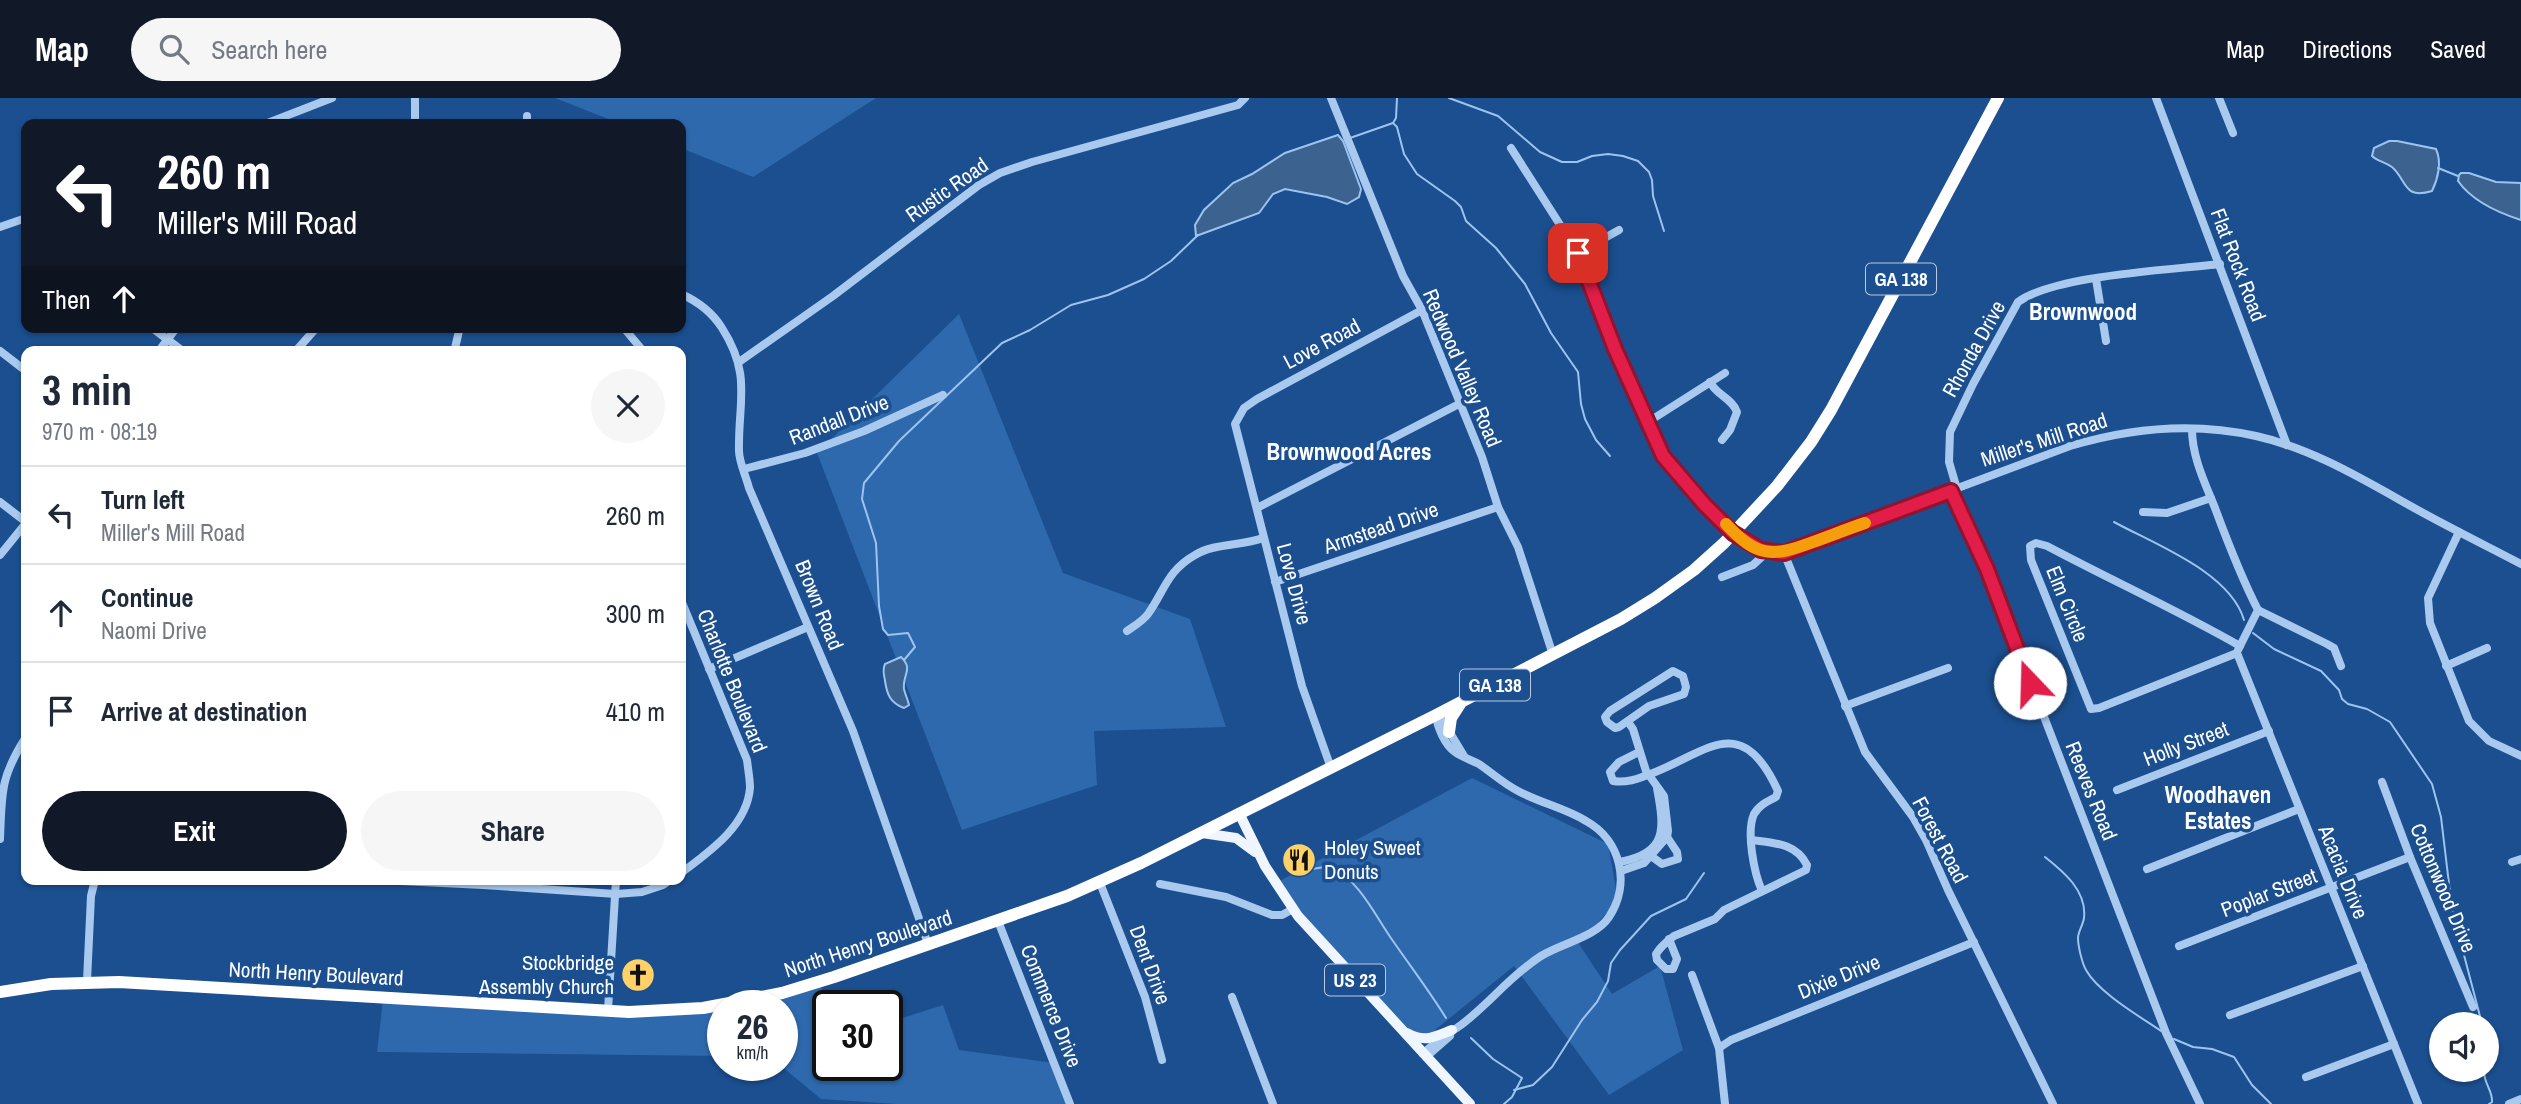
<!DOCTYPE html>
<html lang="en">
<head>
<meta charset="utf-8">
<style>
  body { margin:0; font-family:"Archivo Narrow",sans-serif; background:#f6f6f7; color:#1f2937; height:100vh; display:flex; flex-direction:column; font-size:26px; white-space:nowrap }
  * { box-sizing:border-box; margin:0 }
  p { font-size:23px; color:#747a83 }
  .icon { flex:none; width:38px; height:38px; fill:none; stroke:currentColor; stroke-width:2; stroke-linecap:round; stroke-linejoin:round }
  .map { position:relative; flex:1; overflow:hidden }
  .details { position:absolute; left:21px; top:248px; width:665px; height:539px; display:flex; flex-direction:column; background:#fff; border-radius:14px; box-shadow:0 2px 5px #0004 }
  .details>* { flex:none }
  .top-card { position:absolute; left:21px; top:21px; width:665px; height:214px; border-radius:14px; box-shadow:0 2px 5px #0004; background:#111827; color:#fff; overflow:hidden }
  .fabs { position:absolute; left:2429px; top:914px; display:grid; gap:14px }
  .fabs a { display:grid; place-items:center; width:70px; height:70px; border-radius:50%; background:#fff; box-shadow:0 2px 5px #0004; font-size:35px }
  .speed { position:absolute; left:707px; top:892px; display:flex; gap:14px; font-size:35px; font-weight:700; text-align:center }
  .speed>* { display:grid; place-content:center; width:91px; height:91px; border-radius:50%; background:#fff; box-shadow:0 2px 5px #0004; line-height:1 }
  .speed small { font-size:18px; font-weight:400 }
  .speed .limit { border:4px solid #111; border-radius:10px; background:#fff; color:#111 }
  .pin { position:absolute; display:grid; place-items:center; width:60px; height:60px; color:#fff; margin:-30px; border-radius:14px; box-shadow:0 4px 10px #0006 }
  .me { position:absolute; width:77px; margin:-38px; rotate:339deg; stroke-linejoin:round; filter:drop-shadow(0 0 5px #0008) }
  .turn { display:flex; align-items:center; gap:24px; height:147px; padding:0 21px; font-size:32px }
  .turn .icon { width:91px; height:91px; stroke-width:2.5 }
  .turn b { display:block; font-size:49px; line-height:60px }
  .then { display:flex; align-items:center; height:66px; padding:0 21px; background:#0003; gap:14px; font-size:26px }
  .round { display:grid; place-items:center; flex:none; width:74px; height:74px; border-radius:37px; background:#f6f6f7 }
  .overview { display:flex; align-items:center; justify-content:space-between; height:119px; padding:0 21px }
  h1 { font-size:42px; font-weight:700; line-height:52px }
  .primary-button { display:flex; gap:14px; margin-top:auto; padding:14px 21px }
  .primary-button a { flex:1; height:80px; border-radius:42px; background:#111827; color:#fff; font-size:28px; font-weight:700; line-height:80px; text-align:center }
  .primary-button a+a { background:#f6f6f7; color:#1f2937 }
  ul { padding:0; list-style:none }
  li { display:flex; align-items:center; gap:21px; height:98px; padding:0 21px; border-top:2px solid #e0e1e3 }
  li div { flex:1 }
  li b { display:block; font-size:26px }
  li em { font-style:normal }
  header { display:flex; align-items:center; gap:42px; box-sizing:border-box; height:98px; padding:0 35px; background:#111827; color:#fff }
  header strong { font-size:33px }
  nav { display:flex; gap:38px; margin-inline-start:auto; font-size:24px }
  .search { width:490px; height:63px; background:#f6f6f7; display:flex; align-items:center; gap:18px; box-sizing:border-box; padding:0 24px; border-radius:38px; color:#747a83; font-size:26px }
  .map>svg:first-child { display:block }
  .green { fill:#2e69ad }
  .water { fill:#3c6290; stroke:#9cc4f0; stroke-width:2 }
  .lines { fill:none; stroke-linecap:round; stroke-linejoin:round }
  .stream { stroke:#9cc4f0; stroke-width:2 }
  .minor { stroke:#a9c9ee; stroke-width:8 }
  .major { stroke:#f0f6ff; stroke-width:10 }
  .highway { stroke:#fff; stroke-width:12 }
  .route-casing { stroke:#92132f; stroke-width:18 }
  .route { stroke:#e11d48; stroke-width:12 }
  .slow { stroke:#f59e0b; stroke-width:12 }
  .labels { text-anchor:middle; stroke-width:7; stroke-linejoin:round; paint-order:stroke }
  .shield { fill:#1b4f8f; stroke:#bbcadd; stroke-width:2 }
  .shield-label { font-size:19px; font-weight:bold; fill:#fff }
  .street-label { font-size:21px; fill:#fff; stroke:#1b4f8f }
  .poi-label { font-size:21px; fill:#fff; stroke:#1b4f8f; text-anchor:start }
  .neighbourhood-label { font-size:23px; font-weight:bold; fill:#fff; stroke:#1b4f8f }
</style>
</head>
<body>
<header>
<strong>Map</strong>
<div class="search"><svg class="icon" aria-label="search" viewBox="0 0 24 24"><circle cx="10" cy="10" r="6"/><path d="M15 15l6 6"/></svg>Search here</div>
<nav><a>Map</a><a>Directions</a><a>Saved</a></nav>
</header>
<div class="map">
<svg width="2521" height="1006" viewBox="0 0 2521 1006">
  <rect width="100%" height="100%" fill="#1b4f8f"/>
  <!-- green -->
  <g class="green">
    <path d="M555,0H876L753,79L681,50V26H621Z"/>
    <path d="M959,216L1063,475L1190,521L1226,629L1094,633L1097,687L962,732L817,355Z"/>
    <path d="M1472,680L1608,746L1618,802L1579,846L1612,896L1660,868L1683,952L1609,997L1514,868L1414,949L1276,785Z"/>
    <path d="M819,882L828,909V968H887V925L943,907L959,952L1054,965L1069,1006H897L821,1001L781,968L782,908H725Z"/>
    <path d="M383,902L617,916L723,909V958L377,954Z"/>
  </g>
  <!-- water -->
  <g class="water">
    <path d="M1338,37L1343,43L1361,91L1359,99L1347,106L1327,99L1285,91L1273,96L1259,115L1196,138L1195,127L1204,112L1233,85L1252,76L1285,55Z"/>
    <path d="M2389,43H2397L2436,51C2442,64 2438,81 2432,93C2403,102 2407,82 2392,69C2385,64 2377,63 2372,58L2374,50Z"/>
    <path d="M2461,75H2469L2496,84L2521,85V122C2499,115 2472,103 2458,83L2459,77Z"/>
    <path d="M901,559C914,571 902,577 904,591C905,596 908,602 909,607L904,610C890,605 887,596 885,583C884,575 882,573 885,566Z"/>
  </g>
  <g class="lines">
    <!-- stream -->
    <g class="stream">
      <path d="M1397,0L1396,20L1393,25L1397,29L1404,56L1417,76L1455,103L1461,109L1466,123L1496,150L1525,186L1551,235L1578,274L1581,306L1585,321L1596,342L1610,358"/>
      <path d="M1449,0L1498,18L1540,54L1562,64H1577L1592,58L1608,56L1623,58L1638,63L1649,74L1652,82L1653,98L1664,133"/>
      <path d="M1350,40L1393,25"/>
      <path d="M2438,70L2458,78"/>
      <path d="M2114,424C2154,446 2230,474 2244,522"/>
      <path d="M2253,535L2274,551L2321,573L2339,592L2342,601L2348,606L2367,611L2390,624L2432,686L2441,719L2452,811L2482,926"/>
      <path d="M904,562L915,549L908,535L888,537L883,531L879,508L876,445L862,401L864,385L899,343L1002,245L1030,232L1071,207L1108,197L1144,181L1171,163L1198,137"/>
      <path d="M2045,759C2064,774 2087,793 2084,820C2083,827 2078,834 2078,840C2078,848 2082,865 2086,872C2098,894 2139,918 2161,933"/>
      <path d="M1312,771L1331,768C1361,785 1374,816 1393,843C1411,869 1430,894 1446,920"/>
      <path d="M1471,940L1493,961L1522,980L1512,999L1504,1006"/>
      <path d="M2174,941L2193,949L2212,951L2234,959L2252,987L2271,1006"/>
      <path d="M2487,956V958"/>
      <path d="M2485,971C2482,984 2493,992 2492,1004L2489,1006"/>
      <path d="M1514,992L1533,987L1552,969L1582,922L1597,904L1608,883L1611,865L1620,852L1651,818L1686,801L1704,775"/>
    </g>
    <!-- minor -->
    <g class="minor">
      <path d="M1331,0L1403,178L1422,212L1482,359L1498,409L1518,449L1553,557"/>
      <path d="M2156,0L2287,347"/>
      <path d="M2219,0L2233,35"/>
      <path d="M265,26L332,0"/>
      <path d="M415,26V0"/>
      <path d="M527,26V18"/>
      <path d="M1511,50L1578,155L1615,251L1663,358L1704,406L1733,435L1761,452L1784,455L2070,348C2130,330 2194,324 2256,338C2310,350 2359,379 2407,406C2444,427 2483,446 2521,466"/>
      <path d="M0,129L26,120"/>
      <path d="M1578,155L1619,132"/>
      <path d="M2096,181L2106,243"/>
      <path d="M681,196C699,204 712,214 722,230C752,277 738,303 739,353C739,364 746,378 749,390L853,633L928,846"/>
      <path d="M151,229L184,254"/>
      <path d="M623,229L644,254"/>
      <path d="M0,253L26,273"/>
      <path d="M158,254L177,229"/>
      <path d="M295,254L317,229"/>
      <path d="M454,254L460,229"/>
      <path d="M739,264L833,198L979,87L1000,75L1032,64L1238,7L1245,0"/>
      <path d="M1710,284C1716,297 1732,300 1737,314L1730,332L1722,342"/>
      <path d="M1648,324L1725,275"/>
      <path d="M2192,331C2192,359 2205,385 2215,410C2228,445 2241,479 2258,512L2238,552"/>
      <path d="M744,371L805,355L864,333L943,297"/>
      <path d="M1957,391L1949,364L1950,334L1973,286L2018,204C2055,177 2171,172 2220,166"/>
      <path d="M1951,393L1987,471L2166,935L2200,1006"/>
      <path d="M0,404L26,424"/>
      <path d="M1257,410L1459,306"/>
      <path d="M2143,414L2167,415L2211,400"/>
      <path d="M2459,434L2428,500L2430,525L2469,623L2489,643L2521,658"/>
      <path d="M1784,455L1865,654L1913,719L1926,742L1948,792L2053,1006"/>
      <path d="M0,457L26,425"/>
      <path d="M1722,479L1753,467L1767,454"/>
      <path d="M1275,484L1498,409"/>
      <path d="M681,502L747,662C748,671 750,681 750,690C747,728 709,754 681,775"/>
      <path d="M2258,512L2327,546L2334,550L2341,568"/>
      <path d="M1127,533C1134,528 1143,523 1148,516C1165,492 1167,473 1195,457C1214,445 1242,448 1263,440"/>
      <path d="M2237,555L2099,610L2091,611L2031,462L2030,448L2036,445L2047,448C2111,482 2177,512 2240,548"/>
      <path d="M2237,555L2418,1006"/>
      <path d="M2446,568L2487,550"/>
      <path d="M709,571L808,529"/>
      <path d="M1673,573L1683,578L1686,589L1684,596L1649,608L1619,629L1615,630L1607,624L1605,619L1610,613Z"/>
      <path d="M1845,608L1948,570"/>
      <path d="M1436,617L1443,623L1464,658"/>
      <path d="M1639,654L1619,664L1610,674L1613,683C1625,685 1635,682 1645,678C1704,658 1740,609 1778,693L1776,699C1768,703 1759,707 1754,716C1746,734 1754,775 1762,793"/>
      <path d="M1331,670L1302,588L1235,326L1244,310L1257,301L1422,212"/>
      <path d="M2382,684L2410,759L2473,909"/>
      <path d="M2117,692L2269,633"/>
      <path d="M0,741C2,694 0,680 26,639"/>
      <path d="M1651,758L1662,766L1678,761L1677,754L1667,739"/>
      <path d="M1620,764C1667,754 1665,733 1657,690"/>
      <path d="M2512,764L2521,761"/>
      <path d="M2147,771L2299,711"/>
      <path d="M1621,773L1644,765L1667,739L1668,733L1664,698L1646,673L1633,631L1628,624"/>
      <path d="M380,782L483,787L616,796L642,794L663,787L670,782"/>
      <path d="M1100,785L1145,899L1162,962"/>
      <path d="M1160,786L1226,799L1272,817H1282L1293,811"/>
      <path d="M998,823L1070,1006"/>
      <path d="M1669,841L1677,861L1673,871H1666L1657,862L1656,856C1661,848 1666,844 1674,838L1715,821L1724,812L1806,772L1807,767C1796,745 1774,745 1752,742"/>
      <path d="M2179,848L2410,759"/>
      <path d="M1692,877L1719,950L1725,1006"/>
      <path d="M87,883L91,798L95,782"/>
      <path d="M1232,899L1273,1006"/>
      <path d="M608,912L616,782"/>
      <path d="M2230,917L2363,868"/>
      <path d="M1719,950L1731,942L1974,844"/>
      <path d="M1423,956C1434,944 1448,936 1461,927C1489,906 1511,877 1541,858C1562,845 1596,839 1609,819C1631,786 1621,742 1586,723C1565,710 1540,705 1518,693C1504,686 1492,675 1479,666C1471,662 1462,659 1455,654C1445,647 1437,629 1436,617"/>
      <path d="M1426,959L1450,938"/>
      <path d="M2306,979L2394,946"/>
      <path d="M2509,1006L2521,1001"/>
    </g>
    <!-- major -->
    <g class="major">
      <path d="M1239,715L1265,768L1298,818L1470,1006"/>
      <path d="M1202,735L1236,740L1255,754"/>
      <path d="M1407,935C1425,945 1434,939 1452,932"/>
    </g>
    <!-- highway -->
    <g class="highway">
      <path d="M1449,634L1451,620L1460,606"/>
      <path d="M0,894L51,886L119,884L629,914L703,910L782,895L834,879L1067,798L1141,765L1436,617L1621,521L1655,500L1694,472L1724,445L1777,388L1811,344L1831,312L1998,0"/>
    </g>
  </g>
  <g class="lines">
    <!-- route casing -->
    <g class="route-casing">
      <path id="route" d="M1578,155L1615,251L1663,358L1704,406L1733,435L1761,452L1784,455L1951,393L1987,471L2030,585"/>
    </g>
    <!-- route -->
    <use href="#route" class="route"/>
    <!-- slow -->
    <path class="slow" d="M1726,426C1757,460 1773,459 1813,444C1830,438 1847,431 1865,425"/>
  </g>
  <!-- icons -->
  <defs>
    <g id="restaurant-disc" transform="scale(1.75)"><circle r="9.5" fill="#ffd166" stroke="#1b4f8f"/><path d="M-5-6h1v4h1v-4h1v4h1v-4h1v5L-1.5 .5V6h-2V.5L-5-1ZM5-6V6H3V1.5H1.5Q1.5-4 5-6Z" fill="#111"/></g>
    <g id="church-disc" transform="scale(1.75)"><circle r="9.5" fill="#ffd166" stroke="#1b4f8f"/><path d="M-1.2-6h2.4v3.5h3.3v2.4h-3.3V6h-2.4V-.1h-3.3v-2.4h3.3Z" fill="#111"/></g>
  </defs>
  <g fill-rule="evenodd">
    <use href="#restaurant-disc" x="1299" y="762"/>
    <use href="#church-disc" x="638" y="877"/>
  </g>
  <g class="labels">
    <!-- shield labels -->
    <g class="shield">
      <rect x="1866" y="165.5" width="70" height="31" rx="5"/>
      <rect x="1460" y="571.5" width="70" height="31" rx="5"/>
      <rect x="1325" y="866.5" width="60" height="31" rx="5"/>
    </g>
    <g class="shield-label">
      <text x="1901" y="188">GA 138</text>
      <text x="1495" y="594">GA 138</text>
      <text x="1355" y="889">US 23</text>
    </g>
    <!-- street labels -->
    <g class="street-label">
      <text transform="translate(947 92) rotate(-35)" y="7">Rustic Road</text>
      <text transform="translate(2238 167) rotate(69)" y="7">Flat Rock Road</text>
      <text transform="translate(1322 246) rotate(-28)" y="7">Love Road</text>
      <text transform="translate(1974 251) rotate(-61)" y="7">Rhonda Drive</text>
      <text transform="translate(1462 270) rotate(67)" y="7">Redwood Valley Road</text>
      <text transform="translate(839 322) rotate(-21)" y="7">Randall Drive</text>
      <text transform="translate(2044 342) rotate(-18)" y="7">Miller's Mill Road</text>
      <text transform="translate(1381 430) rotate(-19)" y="7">Armstead Drive</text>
      <text transform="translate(1294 486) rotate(75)" y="7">Love Drive</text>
      <text transform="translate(2067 506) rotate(68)" y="7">Elm Circle</text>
      <text transform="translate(819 507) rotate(68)" y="7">Brown Road</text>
      <text transform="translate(732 583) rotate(68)" y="7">Charlotte Boulevard</text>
      <text transform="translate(2186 646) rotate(-21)" y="7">Holly Street</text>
      <text transform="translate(2091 693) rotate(68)" y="7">Reeves Road</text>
      <text transform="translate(1940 742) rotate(62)" y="7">Forest Road</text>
      <text transform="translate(2343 774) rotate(68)" y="7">Acacia Drive</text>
      <text transform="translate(2443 790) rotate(67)" y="7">Cottonwood Drive</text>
      <text transform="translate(2269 795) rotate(-21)" y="7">Poplar Street</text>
      <text transform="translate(868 846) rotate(-18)" y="7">North Henry Boulevard</text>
      <text transform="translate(1150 867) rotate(70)" y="7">Dent Drive</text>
      <text transform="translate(316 876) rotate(3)" y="7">North Henry Boulevard</text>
      <text transform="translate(1839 879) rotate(-22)" y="7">Dixie Drive</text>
      <text transform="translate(1051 908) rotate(68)" y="7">Commerce Drive</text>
    </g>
    <!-- poi labels -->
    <g class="poi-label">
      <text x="1324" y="757">Holey Sweet<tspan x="1324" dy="24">Donuts</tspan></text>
      <text x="614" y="872" text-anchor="end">Stockbridge<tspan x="614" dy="24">Assembly Church</tspan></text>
    </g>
    <!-- neighbourhood labels -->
    <g class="neighbourhood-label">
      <text x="2083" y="222">Brownwood</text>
      <text x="1349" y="362">Brownwood Acres</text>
      <text x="2218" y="705">Woodhaven<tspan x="2218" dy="26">Estates</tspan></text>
    </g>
  </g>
</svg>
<div class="fabs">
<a><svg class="icon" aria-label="sound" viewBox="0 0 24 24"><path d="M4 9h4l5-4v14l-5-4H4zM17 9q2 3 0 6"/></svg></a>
</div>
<div class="speed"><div>26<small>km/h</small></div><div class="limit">30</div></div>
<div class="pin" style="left:1578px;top:155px;background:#d93025"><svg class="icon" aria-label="arrive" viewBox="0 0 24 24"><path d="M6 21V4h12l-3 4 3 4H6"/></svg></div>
<svg class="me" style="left:2030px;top:585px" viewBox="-20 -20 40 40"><circle r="19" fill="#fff"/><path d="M0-13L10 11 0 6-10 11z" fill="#e11d48"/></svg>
<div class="top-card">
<div class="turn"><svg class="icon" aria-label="left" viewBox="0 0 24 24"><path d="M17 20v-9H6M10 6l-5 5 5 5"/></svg><div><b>260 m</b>Miller's Mill Road</div></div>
<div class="then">Then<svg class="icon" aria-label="ahead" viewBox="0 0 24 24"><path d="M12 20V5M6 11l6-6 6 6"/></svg></div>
</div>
<section class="details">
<div class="overview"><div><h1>3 min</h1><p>970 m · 08:19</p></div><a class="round"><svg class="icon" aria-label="close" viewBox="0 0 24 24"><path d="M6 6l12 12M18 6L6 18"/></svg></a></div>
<ul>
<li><svg class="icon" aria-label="left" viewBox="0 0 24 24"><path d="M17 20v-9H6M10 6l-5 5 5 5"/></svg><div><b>Turn left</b><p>Miller's Mill Road</p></div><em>260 m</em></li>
<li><svg class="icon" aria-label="ahead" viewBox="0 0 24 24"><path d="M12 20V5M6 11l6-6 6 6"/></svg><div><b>Continue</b><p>Naomi Drive</p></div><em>300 m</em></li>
<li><svg class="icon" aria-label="arrive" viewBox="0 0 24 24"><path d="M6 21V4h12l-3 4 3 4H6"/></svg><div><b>Arrive at destination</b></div><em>410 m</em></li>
</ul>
<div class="primary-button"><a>Exit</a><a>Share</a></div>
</section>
</div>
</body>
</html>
